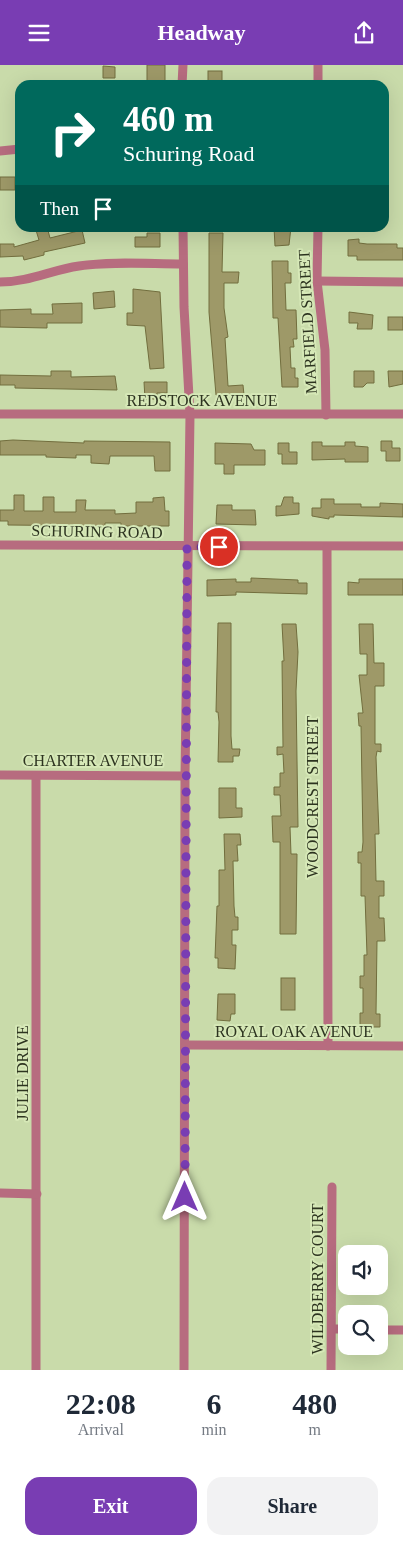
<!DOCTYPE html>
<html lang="en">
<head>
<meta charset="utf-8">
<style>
  body { margin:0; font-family:"Times New Roman",serif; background:#f2f2f3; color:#1f2937; height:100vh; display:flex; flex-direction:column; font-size:19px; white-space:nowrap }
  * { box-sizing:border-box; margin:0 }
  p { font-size:16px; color:#747a83 }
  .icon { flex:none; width:28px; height:28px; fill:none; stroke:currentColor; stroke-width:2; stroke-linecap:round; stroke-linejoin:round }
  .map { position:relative; height:1305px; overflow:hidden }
  .side { display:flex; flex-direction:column; background:#fff; flex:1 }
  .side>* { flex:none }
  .guide { position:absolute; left:15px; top:15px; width:374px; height:152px; border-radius:15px; box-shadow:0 5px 20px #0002; background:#00695c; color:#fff; overflow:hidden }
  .buttons { position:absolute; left:338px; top:1180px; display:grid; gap:10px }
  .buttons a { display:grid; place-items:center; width:50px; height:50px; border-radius:10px; background:#fff; box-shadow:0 5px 20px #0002; font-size:25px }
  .pin { position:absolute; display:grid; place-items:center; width:42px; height:42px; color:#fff; margin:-21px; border:2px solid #fff; border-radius:50%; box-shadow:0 1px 5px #0007 }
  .me { position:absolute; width:55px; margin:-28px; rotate:0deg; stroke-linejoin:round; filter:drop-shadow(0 0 4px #0008) }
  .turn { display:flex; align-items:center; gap:18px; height:105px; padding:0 25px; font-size:22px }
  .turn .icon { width:65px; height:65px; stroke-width:2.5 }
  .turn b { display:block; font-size:35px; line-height:42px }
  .then { display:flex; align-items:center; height:48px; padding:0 25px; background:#0003; gap:10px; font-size:19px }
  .eta { display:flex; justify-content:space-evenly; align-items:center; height:85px; text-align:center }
  .eta b { font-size:30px; font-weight:700; line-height:35px }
  .button { display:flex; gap:10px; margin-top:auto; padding:10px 25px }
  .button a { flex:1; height:58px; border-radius:15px; background:#793db3; color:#fff; font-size:20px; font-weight:700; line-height:58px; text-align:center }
  .button a+a { background:#f2f2f3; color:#1f2937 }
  header { display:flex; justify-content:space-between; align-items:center; height:65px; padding:0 25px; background:#793db3; color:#fff; font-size:22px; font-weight:700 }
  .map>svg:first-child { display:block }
  .building { fill:#9e9968; stroke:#726e3e }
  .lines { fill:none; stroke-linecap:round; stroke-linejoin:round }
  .minor { stroke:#b76c7f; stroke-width:9 }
  .route { stroke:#793db3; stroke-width:9; stroke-dasharray:0 16.2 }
  .labels { text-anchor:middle; stroke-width:4; stroke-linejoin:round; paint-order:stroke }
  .street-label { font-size:16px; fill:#2c331f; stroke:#d6e8b7 }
</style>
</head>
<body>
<header><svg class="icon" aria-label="menu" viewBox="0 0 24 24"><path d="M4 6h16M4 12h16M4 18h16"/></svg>Headway<svg class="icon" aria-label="share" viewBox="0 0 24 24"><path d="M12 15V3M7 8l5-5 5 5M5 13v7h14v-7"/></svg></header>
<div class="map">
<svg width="403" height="1305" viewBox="0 0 403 1305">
  <rect width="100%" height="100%" fill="#c9dbaa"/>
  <!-- building -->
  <g class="building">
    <rect x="147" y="0" width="18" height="20"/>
    <path d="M103,1L115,2V13H103Z"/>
    <rect x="208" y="6" width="14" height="14"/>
    <rect x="0" y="112" width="15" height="13"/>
    <path d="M35,162H47L50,173L82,165L85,178L44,187V190L24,195L23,191L0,192V179H14V182L39,175Z"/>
    <path d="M274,162H291L289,180L275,181Z"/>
    <path d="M147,168H160V182H135V172H147Z"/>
    <path d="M209,168H223L222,207H239L238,218H224V243L228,272L225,273L228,321L243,320L244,330H216L209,247Z"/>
    <path d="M359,174V178L367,179H397V183H403V195H357V191H348V175Z"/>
    <path d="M272,196H288V208H291V218H285L286,245H296L297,274H293L294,282H290L291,303H295V313H298V322H282L278,253H273Z"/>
    <path d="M133,224L160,227L164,303L150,304L145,261L127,260V248H133Z"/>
    <path d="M114,226L115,242L94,244L93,228Z"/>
    <path d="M82,238V258H47V263L0,262V245L31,244V249H53L52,239Z"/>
    <path d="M349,247L373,250L372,264H357L358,258H349Z"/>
    <rect x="388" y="252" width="15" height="13"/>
    <path d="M51,306H71V312L115,311L117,325L15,323V320H0V310L51,311Z"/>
    <path d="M354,306H374V318H367L363,322H354Z"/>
    <path d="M388,306H403V319L389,322Z"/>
    <path d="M144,317H167V328H157V334H145Z"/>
    <path d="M13,375L84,378V376L170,377V406H155L154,391H110L109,399L91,398V390H76V393L46,392V390H0V376Z"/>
    <path d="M381,376H392V383H400V396H386V386H381Z"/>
    <path d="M312,377H322V381H345V377H355V381L368,382V397H345V394L312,395Z"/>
    <path d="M215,378L251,379L254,385H265V400H234V409H224V399H215Z"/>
    <path d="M278,378H289V387H297V399H282V389H278Z"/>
    <path d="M14,430H24V446H43V432H54V447H76V435H86L85,445H115V449L136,448V437H153V433L164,432L165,446H169V461H121V458H105V461L8,460V456H0V445H14Z"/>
    <path d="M284,432H293V438H299V449L276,451V441H281Z"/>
    <path d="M321,434H334V439H361V442H380V438L403,439V452L334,450V452H329V454L312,451V443H321Z"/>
    <path d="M217,440H232V445H255L256,460L216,459Z"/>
    <path d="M251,513L298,515V518H307V529L236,527V530L207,531V515L236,514V517H251Z"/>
    <path d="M359,514H403V530H348V517L359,518Z"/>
    <path d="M218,558H231V671L232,684H240L239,691H233V697H218L219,657L218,647H216Z"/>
    <path d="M282,559H296L298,587L296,626L298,762H290L291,789H297L296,869H280V777H273L272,751H281L280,730H274V722H280V708H284L283,689L277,690V682H283L282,596H284Z"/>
    <path d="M359,559H373L374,598H384V621H375V679H381V687L377,686L376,692L379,769H375L376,816H384V831H379V853H384L385,876H377L376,949H380V962H360V948H363V923H360V911H364V890H367L365,831H361V798H358V787H362L363,777L361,661H359L358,648H363L359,610H367V589H360Z"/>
    <path d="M219,723H236V743H242V752L219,753Z"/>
    <path d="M224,769H240L241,780H237L238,796H233L234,841L235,852H238V865H232V880H236L235,904L218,903V893H215L217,841H219V805H225Z"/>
    <rect x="281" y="913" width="14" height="32"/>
    <path d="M218,929H235V949H231L230,956L217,955Z"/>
  </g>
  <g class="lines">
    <!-- minor -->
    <g class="minor">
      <path d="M182,20L183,0"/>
      <path d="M318,20V0"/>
      <path d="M0,86L20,84"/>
      <path d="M183,162L184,242L190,350L185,711L184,1305"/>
      <path d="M318,162L317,216L325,285L326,350"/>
      <path d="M317,216L403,217"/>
      <path d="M0,217C29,217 51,205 79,201C113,196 149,199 183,199"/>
      <path d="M0,349H403"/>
      <path d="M0,480L403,481"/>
      <path d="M327,483L328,981"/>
      <path d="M0,710L185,711"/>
      <path d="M36,711V1305"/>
      <path d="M186,980L403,981"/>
      <path d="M0,1128L37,1129"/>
      <path d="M332,1264H346"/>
      <path d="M379,1265H403"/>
      <path d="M331,1305L332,1122"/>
    </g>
  </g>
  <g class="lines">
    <!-- route -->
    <path class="route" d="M185,1132L187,482H219"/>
  </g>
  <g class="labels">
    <!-- street labels -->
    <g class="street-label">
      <text transform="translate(307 257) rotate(-93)" y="6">MARFIELD STREET</text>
      <text x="202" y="341">REDSTOCK AVENUE</text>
      <text transform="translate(97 466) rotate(1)" y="6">SCHURING ROAD</text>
      <text x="93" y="701">CHARTER AVENUE</text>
      <text transform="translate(312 732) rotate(-90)" y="6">WOODCREST STREET</text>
      <text x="294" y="972">ROYAL OAK AVENUE</text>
      <text transform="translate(22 1008) rotate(-90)" y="6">JULIE DRIVE</text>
      <text transform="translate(317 1214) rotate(-90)" y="6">WILDBERRY COURT</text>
    </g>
  </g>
</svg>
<div class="buttons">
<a><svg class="icon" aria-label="sound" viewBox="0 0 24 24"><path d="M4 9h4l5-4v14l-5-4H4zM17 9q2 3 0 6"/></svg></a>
<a><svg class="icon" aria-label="search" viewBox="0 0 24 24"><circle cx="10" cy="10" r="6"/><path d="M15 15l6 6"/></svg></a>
</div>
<div class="pin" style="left:219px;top:482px;background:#d93025"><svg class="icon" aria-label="arrive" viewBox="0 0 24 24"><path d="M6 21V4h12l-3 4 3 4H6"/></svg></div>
<svg class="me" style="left:185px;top:1132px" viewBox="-20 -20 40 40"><path d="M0-17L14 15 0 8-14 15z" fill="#793db3" stroke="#fff" stroke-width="4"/></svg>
<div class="guide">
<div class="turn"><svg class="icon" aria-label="right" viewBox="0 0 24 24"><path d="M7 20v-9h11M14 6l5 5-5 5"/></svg><div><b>460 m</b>Schuring Road</div></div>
<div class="then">Then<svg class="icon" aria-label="arrive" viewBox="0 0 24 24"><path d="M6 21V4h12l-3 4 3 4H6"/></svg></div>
</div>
</div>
<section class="side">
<div class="eta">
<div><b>22:08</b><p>Arrival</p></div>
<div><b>6</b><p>min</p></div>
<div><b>480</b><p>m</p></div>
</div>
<div class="button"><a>Exit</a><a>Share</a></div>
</section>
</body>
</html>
